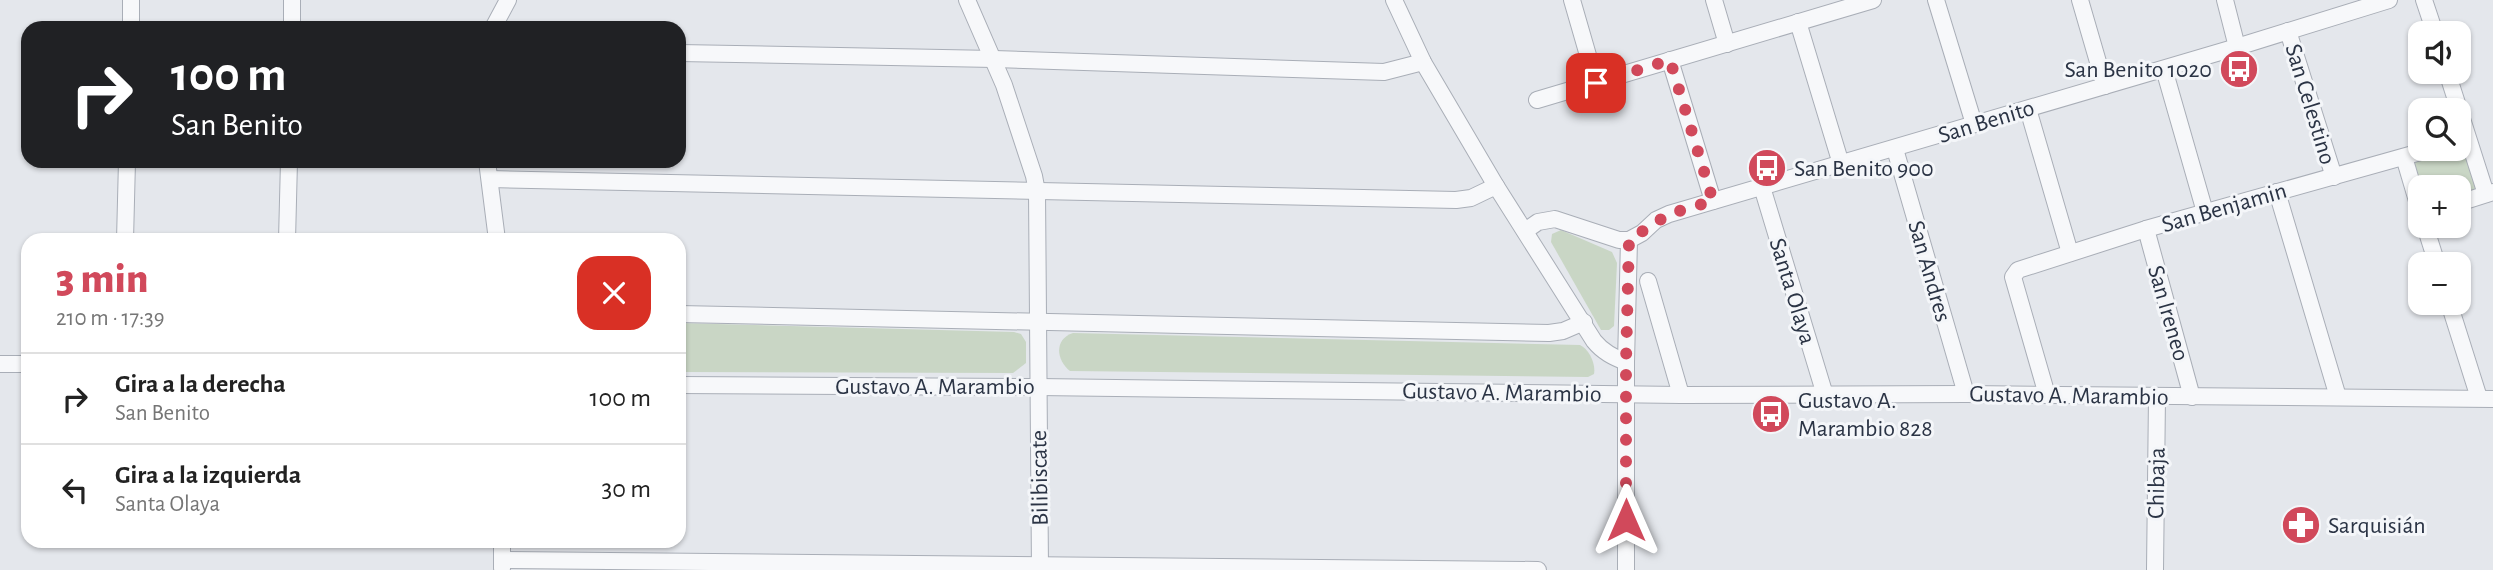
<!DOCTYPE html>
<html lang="es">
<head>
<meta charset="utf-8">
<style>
  body { margin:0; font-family:"Alegreya Sans",sans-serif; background:#f6f6f6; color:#222; height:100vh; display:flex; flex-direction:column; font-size:26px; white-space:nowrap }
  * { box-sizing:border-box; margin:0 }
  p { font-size:23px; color:#767676 }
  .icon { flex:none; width:38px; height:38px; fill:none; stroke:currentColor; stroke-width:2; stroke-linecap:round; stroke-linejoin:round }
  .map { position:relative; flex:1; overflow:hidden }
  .side { position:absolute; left:21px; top:233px; width:665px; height:315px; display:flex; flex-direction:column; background:#fff; border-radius:21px; box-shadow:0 2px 5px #0004 }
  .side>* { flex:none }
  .banner { position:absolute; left:21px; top:21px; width:665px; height:147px; border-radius:21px; box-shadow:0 2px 5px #0004; background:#202124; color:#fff; overflow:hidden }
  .tools { position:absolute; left:2408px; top:21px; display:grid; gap:14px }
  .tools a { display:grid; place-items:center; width:63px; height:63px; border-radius:14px; background:#fff; box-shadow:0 2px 5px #0004; font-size:35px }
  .pin { position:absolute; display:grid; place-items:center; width:60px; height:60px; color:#fff; margin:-30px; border-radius:14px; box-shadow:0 4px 10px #0006 }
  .me { position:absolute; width:77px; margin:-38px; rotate:0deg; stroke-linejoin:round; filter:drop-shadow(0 0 5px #0008) }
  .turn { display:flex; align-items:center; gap:24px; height:147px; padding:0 35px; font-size:32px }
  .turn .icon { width:91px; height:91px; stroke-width:2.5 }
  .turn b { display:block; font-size:49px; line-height:60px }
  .round { display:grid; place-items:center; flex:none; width:74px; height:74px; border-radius:21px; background:#f6f6f6 }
  .head { display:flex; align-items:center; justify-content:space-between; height:119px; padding:0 35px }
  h1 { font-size:42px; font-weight:800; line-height:52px; color:#d1495b }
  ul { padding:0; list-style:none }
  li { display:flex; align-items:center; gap:21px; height:91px; padding:0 35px; border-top:2px solid #e0e0e0 }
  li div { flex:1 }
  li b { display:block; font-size:26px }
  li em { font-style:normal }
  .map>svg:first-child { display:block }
  .green { fill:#c9d6c5 }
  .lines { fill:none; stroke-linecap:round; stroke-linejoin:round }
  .street-casing { stroke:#a9aeb7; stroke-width:18 }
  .street { stroke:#f7f8fa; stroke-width:16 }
  .route { stroke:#d1495b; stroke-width:12; stroke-dasharray:0 21.6 }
  .labels { text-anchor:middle; stroke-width:6; stroke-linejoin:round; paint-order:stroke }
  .poi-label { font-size:24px; fill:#2b3445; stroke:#f4f6f9; text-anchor:start }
  .street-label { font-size:24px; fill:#2b3445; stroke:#f4f6f9 }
</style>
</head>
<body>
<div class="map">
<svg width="2493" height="570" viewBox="0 0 2493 570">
  <rect width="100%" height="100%" fill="#e4e7ec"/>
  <!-- green -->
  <g class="green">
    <path d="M2465,142L2479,190L2459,196V187H2420L2409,161L2445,149H2459V144Z"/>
    <path d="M1561,230L1612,252L1617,263L1614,326L1609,330H1601L1551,242L1552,234Z"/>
    <path d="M679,323L1014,332L1021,334L1026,342V363L1013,373L679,372Z"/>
    <path d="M1073,333L1580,345C1589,349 1596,364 1594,374L1588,377L1070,371C1056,360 1054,339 1073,333Z"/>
  </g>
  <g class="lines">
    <!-- street casing -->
    <g class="street-casing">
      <g id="street">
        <path d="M967,0L1004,85L1034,176L1037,192L1040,570"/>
        <path d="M1394,0L1423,62L1496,186L1594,341C1603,352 1613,357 1626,362"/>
        <path d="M1572,0L1596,83"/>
        <path d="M1714,0L1727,44"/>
        <path d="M1936,0L1974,124"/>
        <path d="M2080,0L2105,86"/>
        <path d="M2225,0L2237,47"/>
        <path d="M2424,0L2435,33"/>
        <path d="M1798,22L1841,164"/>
        <path d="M131,28V0"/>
        <path d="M292,28V0"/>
        <path d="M493,28L508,0"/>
        <path d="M2288,31L2334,177"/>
        <path d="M679,53L994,59L1384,72L1423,62"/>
        <path d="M1670,60L1713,201"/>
        <path d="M2164,69L2205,212"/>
        <path d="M2447,72L2486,194"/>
        <path d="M1537,100L1873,0"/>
        <path d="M2028,109L2070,253"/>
        <path d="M1895,149L1966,394"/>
        <path d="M2404,157L2420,211"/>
        <path d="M487,161L497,240"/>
        <path d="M490,179L1456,200L1471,198L1496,186"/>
        <path d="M1762,187L1825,395"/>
        <path d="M2277,192L2338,397"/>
        <path d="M2459,203L2493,192"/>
        <path d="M2425,226L2437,264"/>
        <path d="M2146,229L2192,397"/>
        <path d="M1525,231L1538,222L1555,219L1619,240H1629L1642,233L1656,220L1669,214L2237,47L2389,0"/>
        <path d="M125,240L127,161"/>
        <path d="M287,240L289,161"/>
        <path d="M1648,281L1681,395"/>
        <path d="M2449,303L2479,398"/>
        <path d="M679,314L1549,333L1563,331L1584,322"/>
        <path d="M0,364H28"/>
        <path d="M679,385L1038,387L1681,395L1966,394L2493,399"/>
        <path d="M2047,395L2013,277L2018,270L2146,229L2431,149"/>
        <path d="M502,560L1538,570"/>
        <path d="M502,568V541"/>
        <path d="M1626,570V362L1629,240"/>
        <path d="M2155,570L2157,396"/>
      </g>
    </g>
    <!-- street -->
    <use href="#street" class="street"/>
  </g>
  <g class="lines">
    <!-- route -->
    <path class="route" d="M1596,83L1670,60L1713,201L1669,214L1629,240L1626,362V520"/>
  </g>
  <!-- icons -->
  <defs>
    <g id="bus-disc" transform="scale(2.0125)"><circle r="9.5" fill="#d1495b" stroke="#f4f6f9"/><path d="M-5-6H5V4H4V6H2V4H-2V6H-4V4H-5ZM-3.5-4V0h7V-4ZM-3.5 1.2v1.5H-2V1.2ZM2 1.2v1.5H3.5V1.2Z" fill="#fff"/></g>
    <g id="pharmacy-disc" transform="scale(2.0125)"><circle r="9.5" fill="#d1495b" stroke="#f4f6f9"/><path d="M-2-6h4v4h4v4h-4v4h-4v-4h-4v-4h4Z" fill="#fff"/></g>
  </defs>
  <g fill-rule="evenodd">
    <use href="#bus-disc" x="2239" y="69"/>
    <use href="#bus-disc" x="1767" y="168"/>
    <use href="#bus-disc" x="1771" y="414"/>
    <use href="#pharmacy-disc" x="2301" y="525"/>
  </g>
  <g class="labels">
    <!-- poi labels -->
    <g class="poi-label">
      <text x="2212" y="77" text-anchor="end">San Benito 1020</text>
      <text x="1794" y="176">San Benito 900</text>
      <text x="1798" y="408">Gustavo A.<tspan x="1798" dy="28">Marambio 828</tspan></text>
      <text x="2328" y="533">Sarquisián</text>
    </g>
    <!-- street labels -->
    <g class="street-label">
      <text transform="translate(2311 104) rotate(73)" y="8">San Celestino</text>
      <text transform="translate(1986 121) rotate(-17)" y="8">San Benito</text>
      <text transform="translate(2224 207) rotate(-16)" y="8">San Benjamin</text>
      <text transform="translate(1930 271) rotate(74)" y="8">San Andres</text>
      <text transform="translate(1793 291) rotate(73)" y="8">Santa Olaya</text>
      <text transform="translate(2169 313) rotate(74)" y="8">San Ireneo</text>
      <text x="935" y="394">Gustavo A. Marambio</text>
      <text transform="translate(1502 392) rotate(1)" y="8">Gustavo A. Marambio</text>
      <text transform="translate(2069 395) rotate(1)" y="8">Gustavo A. Marambio</text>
      <text transform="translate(1039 478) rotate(-91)" y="8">Bilibiscate</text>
      <text transform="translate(2156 483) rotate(-89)" y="8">Chibaja</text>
    </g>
  </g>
</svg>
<div class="tools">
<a><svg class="icon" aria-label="sound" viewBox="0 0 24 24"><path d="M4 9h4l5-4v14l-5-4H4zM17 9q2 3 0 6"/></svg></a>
<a><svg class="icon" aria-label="search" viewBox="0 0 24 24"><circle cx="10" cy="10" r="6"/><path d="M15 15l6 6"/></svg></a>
<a>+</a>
<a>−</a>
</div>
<div class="pin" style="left:1596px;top:83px;background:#d93025"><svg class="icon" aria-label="arrive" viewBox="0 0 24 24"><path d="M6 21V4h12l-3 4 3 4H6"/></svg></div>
<svg class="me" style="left:1626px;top:520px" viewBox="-20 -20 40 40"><path d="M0-17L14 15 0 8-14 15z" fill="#d1495b" stroke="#fff" stroke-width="4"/></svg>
<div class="banner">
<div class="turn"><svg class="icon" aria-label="right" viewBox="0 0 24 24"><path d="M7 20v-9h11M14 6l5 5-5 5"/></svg><div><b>100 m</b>San Benito</div></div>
</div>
<section class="side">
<div class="head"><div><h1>3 min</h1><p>210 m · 17:39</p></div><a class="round" style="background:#d93025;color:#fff"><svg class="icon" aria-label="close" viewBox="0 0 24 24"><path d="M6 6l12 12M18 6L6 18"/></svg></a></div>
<ul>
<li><svg class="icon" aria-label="right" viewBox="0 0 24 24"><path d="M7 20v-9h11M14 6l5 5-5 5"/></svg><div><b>Gira a la derecha</b><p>San Benito</p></div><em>100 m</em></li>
<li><svg class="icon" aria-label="left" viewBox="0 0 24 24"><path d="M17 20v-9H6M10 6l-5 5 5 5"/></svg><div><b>Gira a la izquierda</b><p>Santa Olaya</p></div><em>30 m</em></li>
</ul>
</section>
</div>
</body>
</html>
